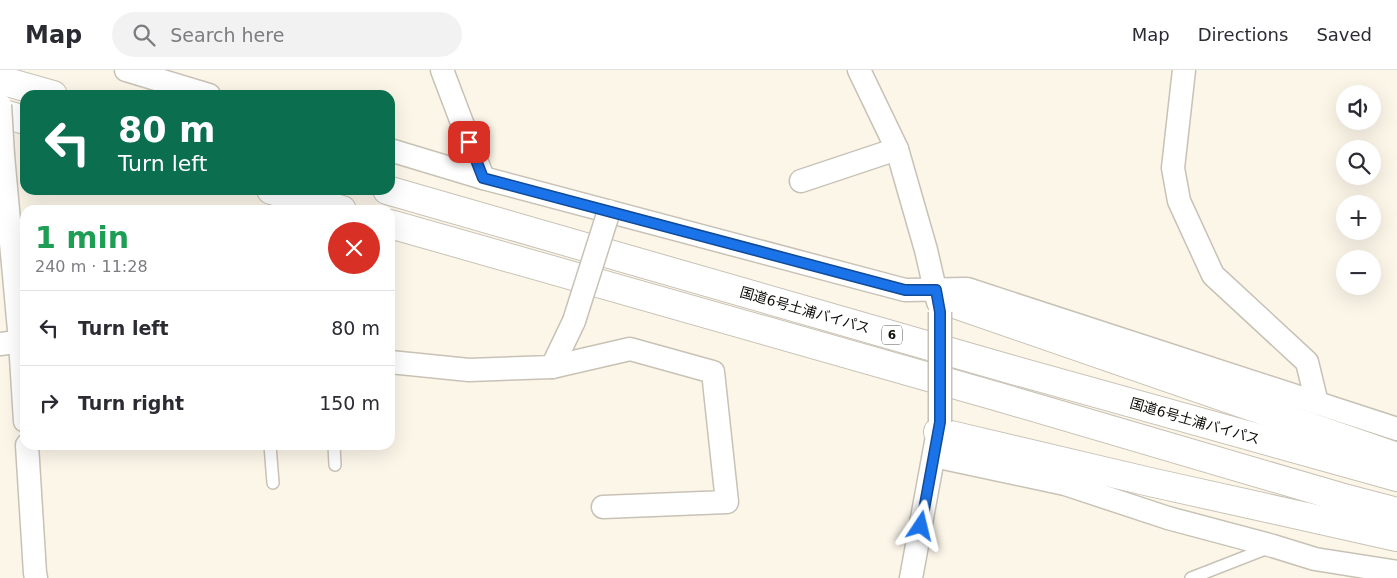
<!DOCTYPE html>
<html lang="en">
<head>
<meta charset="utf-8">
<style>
  body { margin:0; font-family:"DejaVu Sans","Noto Sans JP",sans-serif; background:#f2f2f3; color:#2b2b33; height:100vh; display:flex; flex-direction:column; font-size:19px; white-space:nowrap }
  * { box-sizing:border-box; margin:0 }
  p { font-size:16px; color:#7c7c81 }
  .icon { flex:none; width:28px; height:28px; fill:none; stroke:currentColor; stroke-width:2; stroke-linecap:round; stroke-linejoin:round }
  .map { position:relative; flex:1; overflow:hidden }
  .drawer { position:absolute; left:20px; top:135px; width:375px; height:245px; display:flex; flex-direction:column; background:#fff; border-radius:15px; box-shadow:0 5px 20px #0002 }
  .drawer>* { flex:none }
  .guide { position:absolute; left:20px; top:20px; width:375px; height:105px; border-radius:15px; box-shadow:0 5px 20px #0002; background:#0b6e4f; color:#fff; overflow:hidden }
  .tools { position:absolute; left:1336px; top:15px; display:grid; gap:10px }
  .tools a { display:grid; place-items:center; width:45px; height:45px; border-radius:50%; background:#fff; box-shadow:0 5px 20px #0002; font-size:25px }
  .pin { position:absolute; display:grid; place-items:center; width:42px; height:42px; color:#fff; margin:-21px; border-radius:10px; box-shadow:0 2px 8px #0006 }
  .me { position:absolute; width:55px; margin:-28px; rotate:10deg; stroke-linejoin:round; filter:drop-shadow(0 0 4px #0008) }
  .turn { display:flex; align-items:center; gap:18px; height:105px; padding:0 15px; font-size:22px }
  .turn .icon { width:65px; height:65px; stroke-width:2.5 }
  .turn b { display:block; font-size:35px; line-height:42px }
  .round { display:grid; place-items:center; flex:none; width:52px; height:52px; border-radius:26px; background:#f2f2f3 }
  .headline { display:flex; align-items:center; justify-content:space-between; height:85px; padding:0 15px }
  h1 { font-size:30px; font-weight:800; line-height:38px; color:#1e9e55 }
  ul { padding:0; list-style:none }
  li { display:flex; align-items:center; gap:15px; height:75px; padding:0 15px; border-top:1px solid #e1e1e2 }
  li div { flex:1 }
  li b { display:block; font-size:19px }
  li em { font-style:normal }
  header { display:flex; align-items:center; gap:30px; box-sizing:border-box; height:70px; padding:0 25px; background:#fff; border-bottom:1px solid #e1e1e2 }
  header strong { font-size:24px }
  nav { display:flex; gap:28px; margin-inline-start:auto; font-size:18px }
  .search { width:350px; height:45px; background:#f2f2f3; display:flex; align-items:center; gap:12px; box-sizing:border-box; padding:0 18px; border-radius:28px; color:#7c7c81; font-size:19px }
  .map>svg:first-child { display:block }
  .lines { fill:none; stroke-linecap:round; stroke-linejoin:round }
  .service-casing { stroke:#c8c2b6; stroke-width:14 }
  .minor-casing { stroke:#c8c2b6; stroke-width:25 }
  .trunk-casing { stroke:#c8c2b6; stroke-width:30 }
  .service { stroke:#fff; stroke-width:11 }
  .minor { stroke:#fff; stroke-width:22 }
  .trunk { stroke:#fff; stroke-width:28 }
  .minor-bridge-casing { stroke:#c8c2b6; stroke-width:25; stroke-linecap:butt }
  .minor-bridge { stroke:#fff; stroke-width:22 }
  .route-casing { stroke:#114b97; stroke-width:12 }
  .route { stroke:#1a73e8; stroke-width:9 }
  .labels { text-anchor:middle; stroke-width:4.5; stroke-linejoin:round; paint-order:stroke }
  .shield { fill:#fff; stroke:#585754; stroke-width:1 }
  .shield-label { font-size:12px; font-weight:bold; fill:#110f0b }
  .street-label { font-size:14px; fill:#110f0b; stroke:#fff }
</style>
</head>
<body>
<header>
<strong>Map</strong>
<div class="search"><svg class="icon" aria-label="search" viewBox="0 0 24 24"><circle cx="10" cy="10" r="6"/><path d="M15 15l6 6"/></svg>Search here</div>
<nav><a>Map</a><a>Directions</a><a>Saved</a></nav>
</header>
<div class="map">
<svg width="1397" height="508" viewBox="0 0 1397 508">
  <rect width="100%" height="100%" fill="#fcf6e9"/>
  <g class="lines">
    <!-- service casing -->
    <g class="service-casing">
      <g id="service">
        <path d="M270,375L273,413"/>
        <path d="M334,375L335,395"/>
        <path d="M1191,508L1268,478"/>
      </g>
    </g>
    <!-- minor casing -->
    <g class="minor-casing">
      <g id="minor">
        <path d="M126,0L209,25"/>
        <path d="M442,0L483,108"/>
        <path d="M859,0L897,79L926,180L938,232"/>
        <path d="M1184,0L1173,98L1179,131L1213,205L1307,292L1317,333"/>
        <path d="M390,80L483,108L905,220L967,219L1397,359"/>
        <path d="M3,85L20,271L25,351"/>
        <path d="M801,111L897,79"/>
        <path d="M0,274L25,271"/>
        <path d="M390,292L469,300L552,297L574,251"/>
        <path d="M552,297L630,279L713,302L727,432L603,437"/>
        <path d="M27,375L35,503L36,508"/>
        <path d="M934,386L1065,414L1168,448L1273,476L1315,489L1397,502"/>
        <path d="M911,508L936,372"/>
      </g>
    </g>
    <!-- trunk casing -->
    <g class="trunk-casing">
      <g id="trunk">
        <path d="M0,10L53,25"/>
        <path d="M0,43L25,50"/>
        <path d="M271,120L342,140"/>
        <path d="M387,120L1006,298L1397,407"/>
        <path d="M390,154L999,327L1340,427L1397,442"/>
        <path d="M935,220L952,233L1397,387"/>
        <path d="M938,362L1150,412L1397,467"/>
      </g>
    </g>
    <!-- service -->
    <use href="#service" class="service"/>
    <!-- minor -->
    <use href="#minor" class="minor"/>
    <!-- trunk -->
    <use href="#trunk" class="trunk"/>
    <!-- minor-bridge casing -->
    <g class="minor-bridge-casing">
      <g id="minor-bridge">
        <path d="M0,35L3,85"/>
        <path d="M574,251L609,141"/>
        <path d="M940,352V242"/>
      </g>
    </g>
    <!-- minor-bridge -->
    <use href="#minor-bridge" class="minor-bridge"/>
  </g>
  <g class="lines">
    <!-- route casing -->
    <g class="route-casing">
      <path id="route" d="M469,72L483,108L905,220H936L940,242V352L921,456"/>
    </g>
    <!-- route -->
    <use href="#route" class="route"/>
  </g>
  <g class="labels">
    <!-- shield labels -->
    <rect class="shield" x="882" y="255.5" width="20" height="19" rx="4"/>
    <g class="shield-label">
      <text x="892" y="269">6</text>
    </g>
    <!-- street labels -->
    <g class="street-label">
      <text transform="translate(805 240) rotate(16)" y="5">国道6号土浦バイパス</text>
      <text transform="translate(1195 351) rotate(16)" y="5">国道6号土浦バイパス</text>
    </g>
  </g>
</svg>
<div class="tools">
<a><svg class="icon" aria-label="sound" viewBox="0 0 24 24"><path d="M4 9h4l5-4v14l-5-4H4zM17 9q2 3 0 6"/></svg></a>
<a><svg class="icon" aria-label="search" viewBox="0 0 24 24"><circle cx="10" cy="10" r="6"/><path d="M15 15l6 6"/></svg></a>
<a>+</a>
<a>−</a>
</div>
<div class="pin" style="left:469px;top:72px;background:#d93025"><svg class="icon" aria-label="arrive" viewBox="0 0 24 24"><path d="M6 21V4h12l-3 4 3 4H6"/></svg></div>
<svg class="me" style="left:921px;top:456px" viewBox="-20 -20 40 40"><path d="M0-17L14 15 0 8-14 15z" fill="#1a73e8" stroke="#fff" stroke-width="4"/></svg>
<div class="guide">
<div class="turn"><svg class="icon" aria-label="left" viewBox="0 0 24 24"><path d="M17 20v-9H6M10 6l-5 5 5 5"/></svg><div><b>80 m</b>Turn left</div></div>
</div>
<section class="drawer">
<div class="headline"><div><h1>1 min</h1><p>240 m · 11:28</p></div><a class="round" style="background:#d93025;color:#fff"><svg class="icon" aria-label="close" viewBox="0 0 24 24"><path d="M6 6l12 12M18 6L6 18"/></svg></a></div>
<ul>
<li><svg class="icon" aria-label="left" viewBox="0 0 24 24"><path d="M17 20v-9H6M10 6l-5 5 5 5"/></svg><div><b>Turn left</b></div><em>80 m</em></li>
<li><svg class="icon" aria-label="right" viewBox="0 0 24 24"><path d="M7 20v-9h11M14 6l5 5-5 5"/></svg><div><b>Turn right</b></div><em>150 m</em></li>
</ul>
</section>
</div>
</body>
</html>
